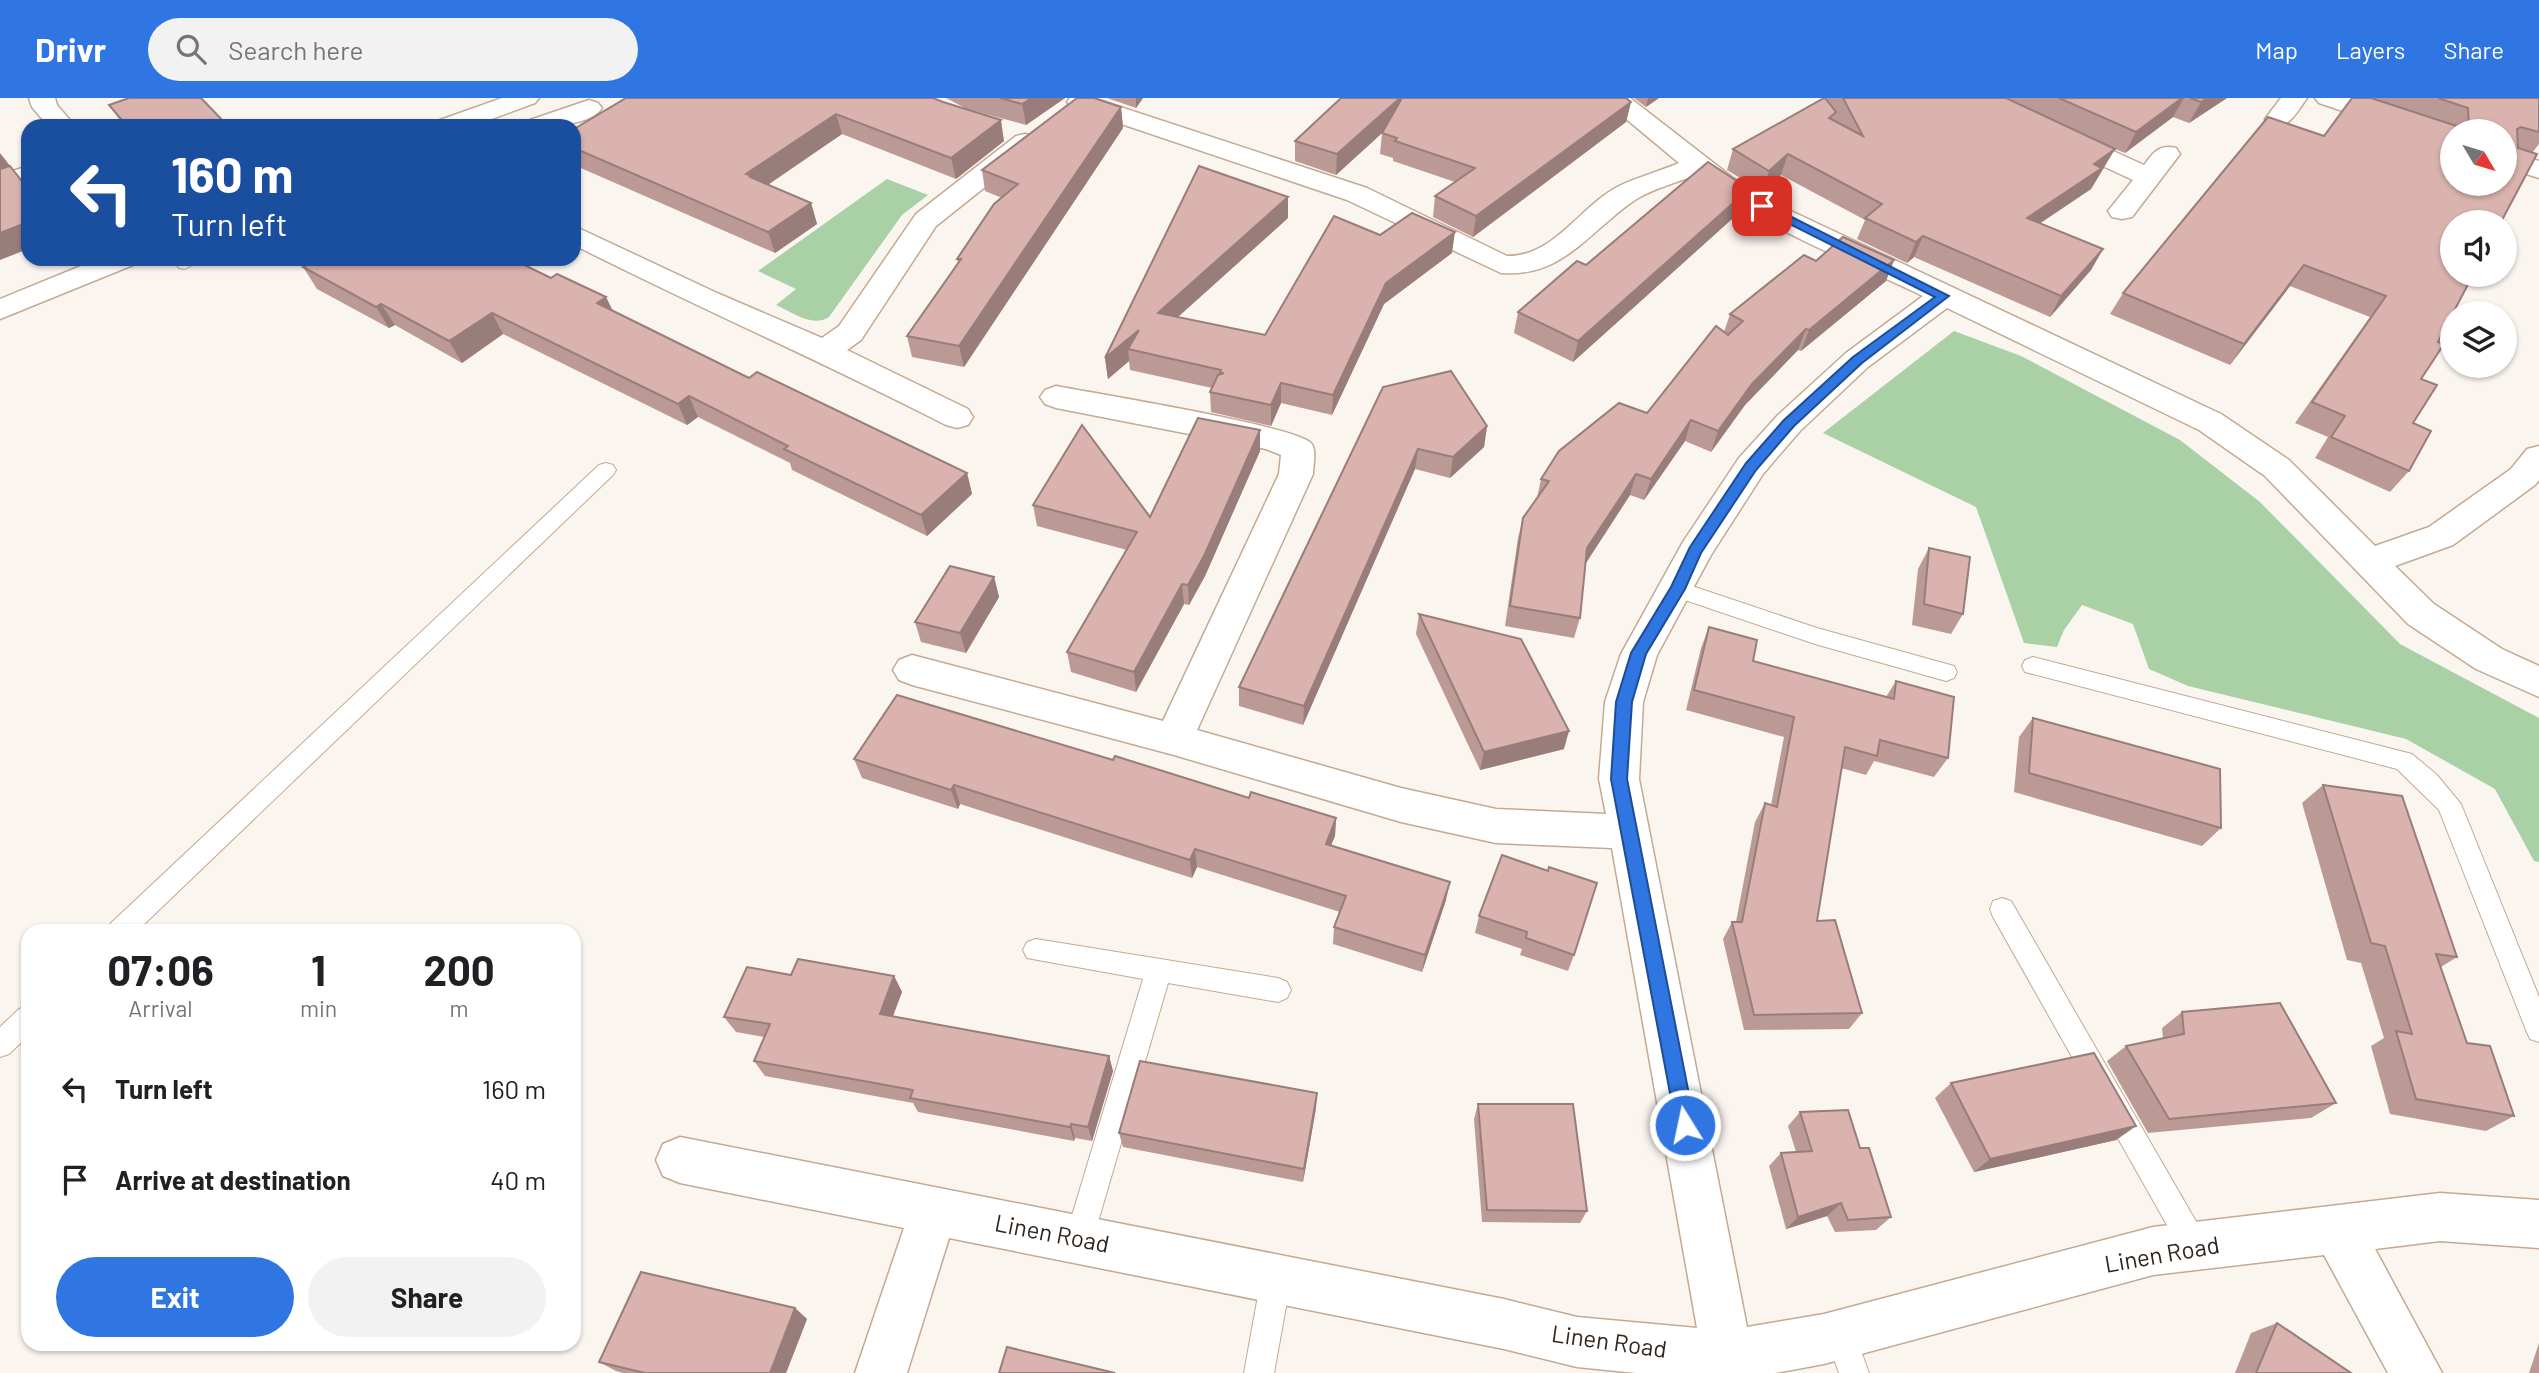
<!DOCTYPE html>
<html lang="en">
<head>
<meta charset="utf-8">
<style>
  body { margin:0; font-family:Barlow,sans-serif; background:#f2f2f2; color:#202124; height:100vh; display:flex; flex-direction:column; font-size:26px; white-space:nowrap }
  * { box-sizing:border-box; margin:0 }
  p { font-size:23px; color:#757577 }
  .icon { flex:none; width:38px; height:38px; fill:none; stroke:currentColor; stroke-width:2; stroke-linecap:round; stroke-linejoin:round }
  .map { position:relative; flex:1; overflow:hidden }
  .drawer { position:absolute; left:21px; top:826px; width:560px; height:427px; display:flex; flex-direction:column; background:#fff; border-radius:21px; box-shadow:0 2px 5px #0004 }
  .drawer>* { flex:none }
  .hud { position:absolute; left:21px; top:21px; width:560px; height:147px; border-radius:21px; box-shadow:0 2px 5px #0004; background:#1a4fa0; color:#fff; overflow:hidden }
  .needle { width:46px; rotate:128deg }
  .fabs { position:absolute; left:2440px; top:21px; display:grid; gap:14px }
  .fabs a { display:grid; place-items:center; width:77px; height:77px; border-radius:50%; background:#fff; box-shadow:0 2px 5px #0004; font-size:35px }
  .pin { position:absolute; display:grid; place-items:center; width:60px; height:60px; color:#fff; margin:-30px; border-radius:14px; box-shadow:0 4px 10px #0006 }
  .me { position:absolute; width:77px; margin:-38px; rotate:350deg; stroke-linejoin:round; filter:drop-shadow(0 0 5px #0008) }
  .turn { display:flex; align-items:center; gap:24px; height:147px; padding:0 35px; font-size:32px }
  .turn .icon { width:91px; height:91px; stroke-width:2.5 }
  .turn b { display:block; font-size:49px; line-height:60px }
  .eta { display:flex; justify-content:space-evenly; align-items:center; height:119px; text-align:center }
  .eta b { font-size:42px; font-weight:700; line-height:49px }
  .button { display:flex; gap:14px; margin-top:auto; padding:14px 35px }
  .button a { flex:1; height:80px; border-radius:42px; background:#2f76e2; color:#fff; font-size:28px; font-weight:700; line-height:80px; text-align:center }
  .button a+a { background:#f2f2f2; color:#202124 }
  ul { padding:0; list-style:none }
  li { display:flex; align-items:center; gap:21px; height:91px; padding:0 35px }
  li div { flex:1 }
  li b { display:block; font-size:26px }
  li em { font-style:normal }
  header { display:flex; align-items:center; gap:42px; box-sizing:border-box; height:98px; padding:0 35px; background:#2f76e2; color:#fff }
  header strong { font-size:33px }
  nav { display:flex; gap:38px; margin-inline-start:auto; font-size:24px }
  .search { width:490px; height:63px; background:#f2f2f2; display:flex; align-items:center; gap:18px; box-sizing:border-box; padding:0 24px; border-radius:38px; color:#757577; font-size:26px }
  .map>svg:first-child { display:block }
  .green { fill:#a9d1a5 }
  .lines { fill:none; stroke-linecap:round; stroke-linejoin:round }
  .service-casing { stroke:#c5a991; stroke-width:2 }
  .minor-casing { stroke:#c5a991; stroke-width:3 }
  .tertiary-casing { stroke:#c5a991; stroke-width:3 }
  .service { fill:#fff; fill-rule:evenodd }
  .minor { fill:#fff; fill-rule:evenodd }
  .tertiary { fill:#fff; fill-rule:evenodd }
  .wall { fill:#bb9a96 }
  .shaded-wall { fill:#997d7a }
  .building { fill:#dab3ae; stroke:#997d7a; stroke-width:2; fill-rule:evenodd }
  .route { fill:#2f76e2; stroke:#1f4d93; stroke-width:2 }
  .labels { text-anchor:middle; stroke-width:5; stroke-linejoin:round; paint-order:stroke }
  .near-street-label { font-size:24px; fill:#31261d; stroke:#fff }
</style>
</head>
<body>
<header>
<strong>Drivr</strong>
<div class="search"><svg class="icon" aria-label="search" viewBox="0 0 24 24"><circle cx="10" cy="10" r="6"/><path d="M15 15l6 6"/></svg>Search here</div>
<nav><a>Map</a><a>Layers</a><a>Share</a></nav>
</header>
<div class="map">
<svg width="2539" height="1275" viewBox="0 0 2539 1275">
  <rect width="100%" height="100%" fill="#fbf5f0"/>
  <!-- green -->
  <g class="green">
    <path d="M887,81L928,97L902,117L829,219C812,230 792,214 776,207L796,191L758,173Z"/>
    <path d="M1954,233L2021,258L2180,342L2260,404L2400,546L2539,620V764L2534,763L2495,691L2406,641L2188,588L2149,571L2133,526L2082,507L2064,532L2057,549L2024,545L1976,409L1823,335Z"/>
  </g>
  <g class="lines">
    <!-- service casing -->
    <g class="service-casing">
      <g id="service">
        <path d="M172,161H190L194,166L185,171L179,170Z"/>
        <path d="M606,365L613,367L616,372L613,377L137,833H107L111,825L599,367Z"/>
        <path d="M1677,483L1817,530L1954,568L1957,574L1954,580L1946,583L1815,546L1670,497L1667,491L1670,485Z"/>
        <path d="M2033,559L2412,656L2437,677L2461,706L2539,899V944L2530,941L2526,932L2439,712L2397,671L2025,574L2022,568L2025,562Z"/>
        <path d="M2002,800L2011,803L2205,1139L2209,1149L2205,1159L2195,1163L2185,1159L1993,819L1990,811L1993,803Z"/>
        <path d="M1036,841L1278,880L1287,884L1291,892L1287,900L1278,904L1168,885L1093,1141L1089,1151L1079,1155L1069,1151L1065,1141L1143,881L1027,860L1023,852L1027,844Z"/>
        <path d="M28,908V938L9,956L0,959V929L19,911Z"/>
        <path d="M1276,1166L1286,1171L1291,1181L1274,1275H1244L1261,1181L1266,1171Z"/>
        <path d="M1840,1221L1851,1225L1869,1275H1839L1825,1236L1829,1225Z"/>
      </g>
    </g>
    <!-- minor casing -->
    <g class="minor-casing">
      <g id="minor">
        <path d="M29,0H55L57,7L75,28H48L32,9Z"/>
        <path d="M1070,0H1093L1367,90L1507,158C1554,159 1580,108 1619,88C1638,79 1660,73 1679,65L1601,0H1630L1733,80L1791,113L2221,316L2289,362L2375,448L2429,429L2511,371L2527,351L2539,348V382L2535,387L2453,447L2395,468L2434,506L2502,551L2539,568V599L2476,571L2408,526L2265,378L2199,332L1947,210L1868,269L1800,333L1763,376L1711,457L1657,557L1643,604L1639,681L1747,1229L1824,1216L2153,1129L2440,1095L2539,1102V1150L2440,1143L2375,1151L2442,1275H2388L2324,1157L2153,1177L1824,1266L1775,1275H1636L1577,1269L1504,1251L949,1140L907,1275H855L904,1130L680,1085L663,1078L656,1062L663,1046L680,1039L1504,1201L1577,1219L1697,1230L1612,750L1496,745L1401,724L1174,657L912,587L899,582L893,572L899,562L912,557L1163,623L1279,376L1281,357L1266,351L1056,310L1045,306L1040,299L1045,292L1056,288C1092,295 1296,328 1311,345C1317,352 1313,367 1313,376L1197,632L1401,690L1496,711L1606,716L1599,681L1605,604L1621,556L1683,444L1739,360L1778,317L1846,255L1923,198C1848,162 1760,129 1695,77C1676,85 1652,91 1635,102C1589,133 1563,180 1501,175L1347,102L1071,9L1067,4Z"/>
        <path d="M1962,0H1996L2144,67C2154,54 2159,46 2176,50L2180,56L2132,119L2122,121L2112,119L2108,113L2133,82L1966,5Z"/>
        <path d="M2281,0H2307C2296,15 2289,32 2269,27L2265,21Z"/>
        <path d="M2315,0H2353L2452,33V50L2319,5Z"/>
        <path d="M589,2L598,5L602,10C589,29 547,28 526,28L530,22Z"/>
        <path d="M1025,36L1034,38L1038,44L1034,50L936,128L861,242L847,252L968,311L973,319L968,327L957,330L946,327C823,264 697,209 574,147V128L717,195L822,240L839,228L916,116L1016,38Z"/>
        <path d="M2504,52L2539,63V80L2504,69Z"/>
        <path d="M28,68V85L0,94V77Z"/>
      </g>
    </g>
    <!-- tertiary casing -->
    <g class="tertiary-casing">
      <g id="tertiary">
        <path d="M502,0H539L535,5L473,28H436L440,22Z"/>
        <path d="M98,161H137L133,167L0,221V201Z"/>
      </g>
    </g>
    <!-- service -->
    <use href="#service" class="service"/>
    <!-- minor -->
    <use href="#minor" class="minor"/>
    <!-- tertiary -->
    <use href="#tertiary" class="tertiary"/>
  </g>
  <!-- wall -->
  <g class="wall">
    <path d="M933,0L1004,43L956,81L842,36L768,87L811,105L817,126L775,155L574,67V31Z"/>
    <path d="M946,0H1065L1026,27L967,11Z"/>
    <path d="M1107,0H1143L1136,10Z"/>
    <path d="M1634,0H1659L1646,9Z"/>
    <path d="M1824,0H2227L2189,25L2173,19L2125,55L2115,51L2091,91L2040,125L2103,151L2091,172L2050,219L1914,159L1907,165L1857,141L1865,122L1781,77L1763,94L1727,72L1733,51Z"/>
    <path d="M2352,0H2539V46L2532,55L2438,244L2421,281L2413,325L2409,373L2390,394L2315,360L2328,339L2295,325L2370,219L2290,188L2230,267L2110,216L2123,195L2324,38Z"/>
    <path d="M1631,4L1626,24L1473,139L1433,119L1435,98L1455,84L1393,63V60L1380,56L1382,35L1336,77L1295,63V43Z"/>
    <path d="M109,7L228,28H124Z"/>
    <path d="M1121,9L1123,30L964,269L912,259L907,238L958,165L957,161L1002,100L985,93L982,72Z"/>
    <path d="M1749,91L1742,112L1573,264L1514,235L1518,214L1586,167Z"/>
    <path d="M1288,120L1178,219L1265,237L1380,137L1452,155L1384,206L1332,317L1281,305L1271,328L1211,314L1210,294L1212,290L1130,272L1129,263L1108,281L1105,260Z"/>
    <path d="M1894,162L1886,183L1801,253L1798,252L1745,307L1711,354L1685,343L1644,402L1630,397L1586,465L1580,520L1574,540L1505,528L1518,440L1523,420L1537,400L1541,381L1647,315L1724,234L1730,216L1816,163Z"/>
    <path d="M303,169L551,180L606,199L613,213L749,280L967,375L972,396L927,438L792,372L790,365L698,319L687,327L503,236L462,265L395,227L389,230L317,191Z"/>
    <path d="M1383,289L1487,328L1484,349L1450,380L1415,371L1303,627L1239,608V589Z"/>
    <path d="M1260,353L1205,478L1189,507L1184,506L1136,594L1071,574L1067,554L1127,452L1037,428L1033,407L1150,419Z"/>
    <path d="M1929,450L1963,516L1951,536L1912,527L1918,471Z"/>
    <path d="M994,479L999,499L966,555L921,544L915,524Z"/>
    <path d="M1419,516L1564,651L1480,672L1416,536Z"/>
    <path d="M1709,529L1753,563L1886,599L1896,583L1948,660L1934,679L1874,663L1866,677L1841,670L1817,823L1862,915L1849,931L1744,932L1723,841L1732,824H1736L1755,724L1765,705L1771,707L1784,639L1686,612L1701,550Z"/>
    <path d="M2033,620L2221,730L2202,748L2014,694L2019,639Z"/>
    <path d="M854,661L1113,662L1249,700L1336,720L1335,738L1331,747L1446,802L1422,874L1333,846L1334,829L1340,814L1197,769L1192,780L960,706L958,711L862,680Z"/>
    <path d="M2323,687L2457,859L2441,869L2467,945L2514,1018L2486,1033L2390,1016L2371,948L2384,940L2361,865L2347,862L2302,705Z"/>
    <path d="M1502,757L1574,857L1568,873L1520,857L1522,851L1475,835L1479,818Z"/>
    <path d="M791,877L894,878L902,894L893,918L1109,958L1113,973L1092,1043L1075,1040L1074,1043L918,1014L913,1005L765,978L754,963L764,939L736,934L724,919Z"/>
    <path d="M2182,914L2336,1005L2311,1020L2148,1035L2107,963L2126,948L2163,940L2162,930Z"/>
    <path d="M1951,985L2136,1028L2116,1042L1974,1074L1935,1000Z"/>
    <path d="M1478,1006L1587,1113L1580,1125L1482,1124L1474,1021Z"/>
    <path d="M1316,1010L1303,1084L1123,1049L1119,1035Z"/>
    <path d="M1800,1014L1860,1050L1891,1119L1876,1132L1835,1134L1827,1118L1786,1131L1769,1068L1781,1055L1796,1054L1788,1028Z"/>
    <path d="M795,1210L807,1221L786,1275H623L616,1273L599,1264Z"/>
    <path d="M2277,1225L2351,1275H2235L2251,1235Z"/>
    <path d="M2539,1245V1275H2529Z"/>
  </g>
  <!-- shaded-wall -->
  <g class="shaded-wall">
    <path d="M1032,0H1065L1026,27L1022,6Z"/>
    <path d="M1136,0H1143L1136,10Z"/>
    <path d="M1400,0H1404L1403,16L1336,77L1337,56Z"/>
    <path d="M1648,0H1659L1646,9Z"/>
    <path d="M2182,0H2184L2173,19L2125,55L2136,34Z"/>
    <path d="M2208,0H2227L2189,25L2201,4Z"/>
    <path d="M1631,4L1626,24L1473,139L1476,118Z"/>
    <path d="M1121,9L1123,30L964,269L959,248Z"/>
    <path d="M836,16L842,36L757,94L746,76Z"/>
    <path d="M1001,22L1004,43L956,81L951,60Z"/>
    <path d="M2115,51L2091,91L2017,141L2027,120Z"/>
    <path d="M0,55L28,91L0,75Z"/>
    <path d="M1788,56L1781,77L1763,94L1769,73Z"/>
    <path d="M1749,91L1742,112L1573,264L1578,243Z"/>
    <path d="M1288,99V120L1160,235L1158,215Z"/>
    <path d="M811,105L817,126L775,155L768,134Z"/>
    <path d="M28,124V151L0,162V135Z"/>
    <path d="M1455,134L1452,155L1384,206L1332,317L1333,297L1386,185Z"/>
    <path d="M1923,138L1914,159L1907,165L1916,144Z"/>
    <path d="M2103,151L2091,172L2050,219L2061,198Z"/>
    <path d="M1894,162L1886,183L1801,253L1809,232Z"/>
    <path d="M2304,167L2290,188L2230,267L2244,246Z"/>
    <path d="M606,199L616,220L597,205Z"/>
    <path d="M381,206L395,227L389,230L376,209Z"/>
    <path d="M492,215L503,236L462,265L449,243Z"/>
    <path d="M1806,231L1798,252L1745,307L1711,354L1718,333L1752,286Z"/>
    <path d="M1139,232L1128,251L1129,263L1108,281L1105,260Z"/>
    <path d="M1281,285V305L1271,328V307Z"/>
    <path d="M689,298L698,319L687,327L678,306Z"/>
    <path d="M1691,322L1685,343L1644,402L1651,381Z"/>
    <path d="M1487,328L1484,349L1450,380L1453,359Z"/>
    <path d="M1260,332V353L1205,478L1189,507L1188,487Z"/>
    <path d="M1418,351L1415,371L1303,627L1304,608Z"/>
    <path d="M967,375L972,396L927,438L921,417Z"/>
    <path d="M1636,376L1630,397L1582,471L1587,450Z"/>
    <path d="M994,479L999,499L966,555L960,535Z"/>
    <path d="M1182,486L1184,506L1136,594L1134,574Z"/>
    <path d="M1569,633L1564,651L1480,672L1484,654Z"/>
    <path d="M954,687L960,706L958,711L951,692Z"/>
    <path d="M1336,720L1335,738L1324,764L1326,746Z"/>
    <path d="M1195,751L1197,769L1192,780L1190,762Z"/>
    <path d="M1450,784L1446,802L1422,874L1425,857Z"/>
    <path d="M894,878L902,894L888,931L880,916Z"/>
    <path d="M1109,958L1113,973L1092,1043L1088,1029Z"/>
    <path d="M1317,995L1316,1010L1303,1084L1304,1071Z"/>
    <path d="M1071,1026L1075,1040L1074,1043L1070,1029Z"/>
    <path d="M2136,1028L2116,1042L1974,1074L1990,1061Z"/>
    <path d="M1841,1105L1827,1118L1786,1131L1798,1119Z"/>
    <path d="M795,1210L807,1221L786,1275H770Z"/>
  </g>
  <!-- building -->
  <g class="building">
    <path d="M129,0H201L228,28H127L109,7Z"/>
    <path d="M626,0H933L943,4L1001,22L951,60L836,16L746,76L752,78L750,79L811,105L768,134L574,50V31Z"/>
    <path d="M1000,0H1032L1022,6Z"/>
    <path d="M1077,0H1094L1121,9L959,248L907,238L961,161H957L994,106L1018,86L982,72Z"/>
    <path d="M1341,0H1400L1337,56L1295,43Z"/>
    <path d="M1402,0H1626L1631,4L1476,118L1435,98L1475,70L1395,43L1397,40L1382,35Z"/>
    <path d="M1824,0H1825L1836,14L1829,20L1863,38L1843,0H2006L2115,51L2094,66L2102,70L2027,120L2103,151L2061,198L1923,138L1916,144L1865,120L1882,106L1788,56L1769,73L1733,51Z"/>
    <path d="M2059,0H2182L2136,34Z"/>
    <path d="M2190,0H2208L2201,4Z"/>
    <path d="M2352,0H2371L2469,32L2468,10L2438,0H2539V34L2521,29L2517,31L2518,50L2537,56L2501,124H2452V177H2473L2453,215H2452V217L2438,244L2444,246L2421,281L2437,287L2413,325L2431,333L2409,373L2331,339L2345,318L2312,304L2386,198L2304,167L2244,246L2123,195L2268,19L2324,38ZM2452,33H2504V86H2452Z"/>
    <path d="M1708,64L1749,91L1578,243L1518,214L1577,163L1586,167Z"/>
    <path d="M10,68L28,91V124L0,135V71Z"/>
    <path d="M1199,68L1288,99L1158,215L1265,237L1334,118L1380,137L1412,115L1455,134L1386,185L1333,297L1281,285L1271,307L1210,294L1218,277L1224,275H1220L1221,272L1128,251L1139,232L1105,260Z"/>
    <path d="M1843,139L1894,162L1809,232L1806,231L1752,286L1718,333L1691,322L1651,381L1636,376L1587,450L1580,520L1510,508L1523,420L1549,383L1541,381L1559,353L1619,305L1647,315L1716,228L1728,237L1743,223L1730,216L1804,157L1816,163Z"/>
    <path d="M318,161H512L551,180L557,176L606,199L597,205L749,280L757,274L967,375L921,417L784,351L788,348L689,298L678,306L492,215L449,243L381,206L376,209L303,169Z"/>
    <path d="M1451,273L1487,328L1453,359L1418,351L1304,608L1239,589L1383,289Z"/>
    <path d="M1198,320L1260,332L1204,458L1188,487L1182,486L1134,574L1067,554L1137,434L1033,407L1082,327L1150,419Z"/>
    <path d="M1929,450L1970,459L1963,516L1924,506Z"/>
    <path d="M950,468L994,479L960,535L915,524Z"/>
    <path d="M1419,516L1521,541L1569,633L1484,654Z"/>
    <path d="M1709,529L1757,542L1753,563L1894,601L1896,583L1954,599L1948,660L1880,642L1877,658L1845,649L1817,823L1835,822L1862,915L1754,917L1732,824H1742L1765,705L1777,709L1794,619L1694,592Z"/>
    <path d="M897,597L1113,662L1115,658L1249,700L1251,694L1336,720L1326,746L1450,784L1425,857L1334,829L1346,798L1195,751L1190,762L954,687L951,692L854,661Z"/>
    <path d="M2033,620L2220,671L2221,730L2029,675Z"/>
    <path d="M2323,687L2402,698L2457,859L2436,856L2467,945L2490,948L2514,1018L2416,1001L2396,933L2412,936L2385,848L2371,845Z"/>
    <path d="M1502,757L1548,773L1549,769L1597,785L1574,857L1526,840L1527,834L1479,818Z"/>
    <path d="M798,861L894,878L880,916L1109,958L1088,1029L1071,1026L1070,1029L910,1000L913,992L754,963L770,926L724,919L747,869L791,877Z"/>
    <path d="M2280,905L2336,1005L2169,1021L2126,948L2184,936L2182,914Z"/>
    <path d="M2094,955L2136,1028L1990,1061L1951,985Z"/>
    <path d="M1140,963L1317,995L1304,1071L1119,1035Z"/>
    <path d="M1478,1006H1573L1587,1113L1487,1112Z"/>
    <path d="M1848,1012L1860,1050H1869L1891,1119L1848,1122L1841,1105L1798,1119L1781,1055L1812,1053L1800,1014Z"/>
    <path d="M641,1174L795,1210L770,1275H645L599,1264Z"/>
    <path d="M2277,1225L2351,1275H2256Z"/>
    <path d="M1007,1249L1115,1275H999Z"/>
  </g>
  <!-- route -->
  <path class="route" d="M1758,106H1766L1949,198L1862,265L1794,328L1756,372L1701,455L1685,491L1646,556L1632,604L1627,681L1695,1027L1692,1034L1685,1036L1678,1034L1676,1027L1611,681L1616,604L1631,555L1671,489L1690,449L1746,365L1784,322L1853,259L1935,199L1758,110Z"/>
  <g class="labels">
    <!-- near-street labels -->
    <g class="near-street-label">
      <text transform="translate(1052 1136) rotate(11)" y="8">Linen Road</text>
      <text transform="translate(2162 1157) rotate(-10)" y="8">Linen Road</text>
      <text transform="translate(1609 1244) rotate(8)" y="8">Linen Road</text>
    </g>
  </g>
</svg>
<div class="fabs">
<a><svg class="needle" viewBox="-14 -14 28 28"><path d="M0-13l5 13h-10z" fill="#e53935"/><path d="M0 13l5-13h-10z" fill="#757577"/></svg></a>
<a><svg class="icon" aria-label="sound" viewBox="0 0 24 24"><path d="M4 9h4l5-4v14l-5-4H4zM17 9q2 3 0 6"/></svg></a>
<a><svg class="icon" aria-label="layers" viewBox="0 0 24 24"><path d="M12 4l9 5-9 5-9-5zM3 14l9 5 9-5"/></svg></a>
</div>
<div class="pin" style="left:1762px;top:108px;background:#d93025"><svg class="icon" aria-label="arrive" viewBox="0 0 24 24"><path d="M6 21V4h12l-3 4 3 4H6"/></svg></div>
<svg class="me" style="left:1685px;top:1027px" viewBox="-20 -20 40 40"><circle r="17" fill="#2f76e2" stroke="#fff" stroke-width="3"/><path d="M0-11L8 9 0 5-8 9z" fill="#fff"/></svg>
<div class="hud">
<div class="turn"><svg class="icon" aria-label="left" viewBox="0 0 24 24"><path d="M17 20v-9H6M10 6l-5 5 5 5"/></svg><div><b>160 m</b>Turn left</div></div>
</div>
<section class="drawer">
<div class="eta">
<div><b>07:06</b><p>Arrival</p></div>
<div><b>1</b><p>min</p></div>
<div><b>200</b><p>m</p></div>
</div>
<ul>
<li><svg class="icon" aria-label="left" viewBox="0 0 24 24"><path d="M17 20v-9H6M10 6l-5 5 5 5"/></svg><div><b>Turn left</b></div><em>160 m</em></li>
<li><svg class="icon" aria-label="arrive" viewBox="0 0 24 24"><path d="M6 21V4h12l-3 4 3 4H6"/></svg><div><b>Arrive at destination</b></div><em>40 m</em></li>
</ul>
<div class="button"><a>Exit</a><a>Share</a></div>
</section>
</div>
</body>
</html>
